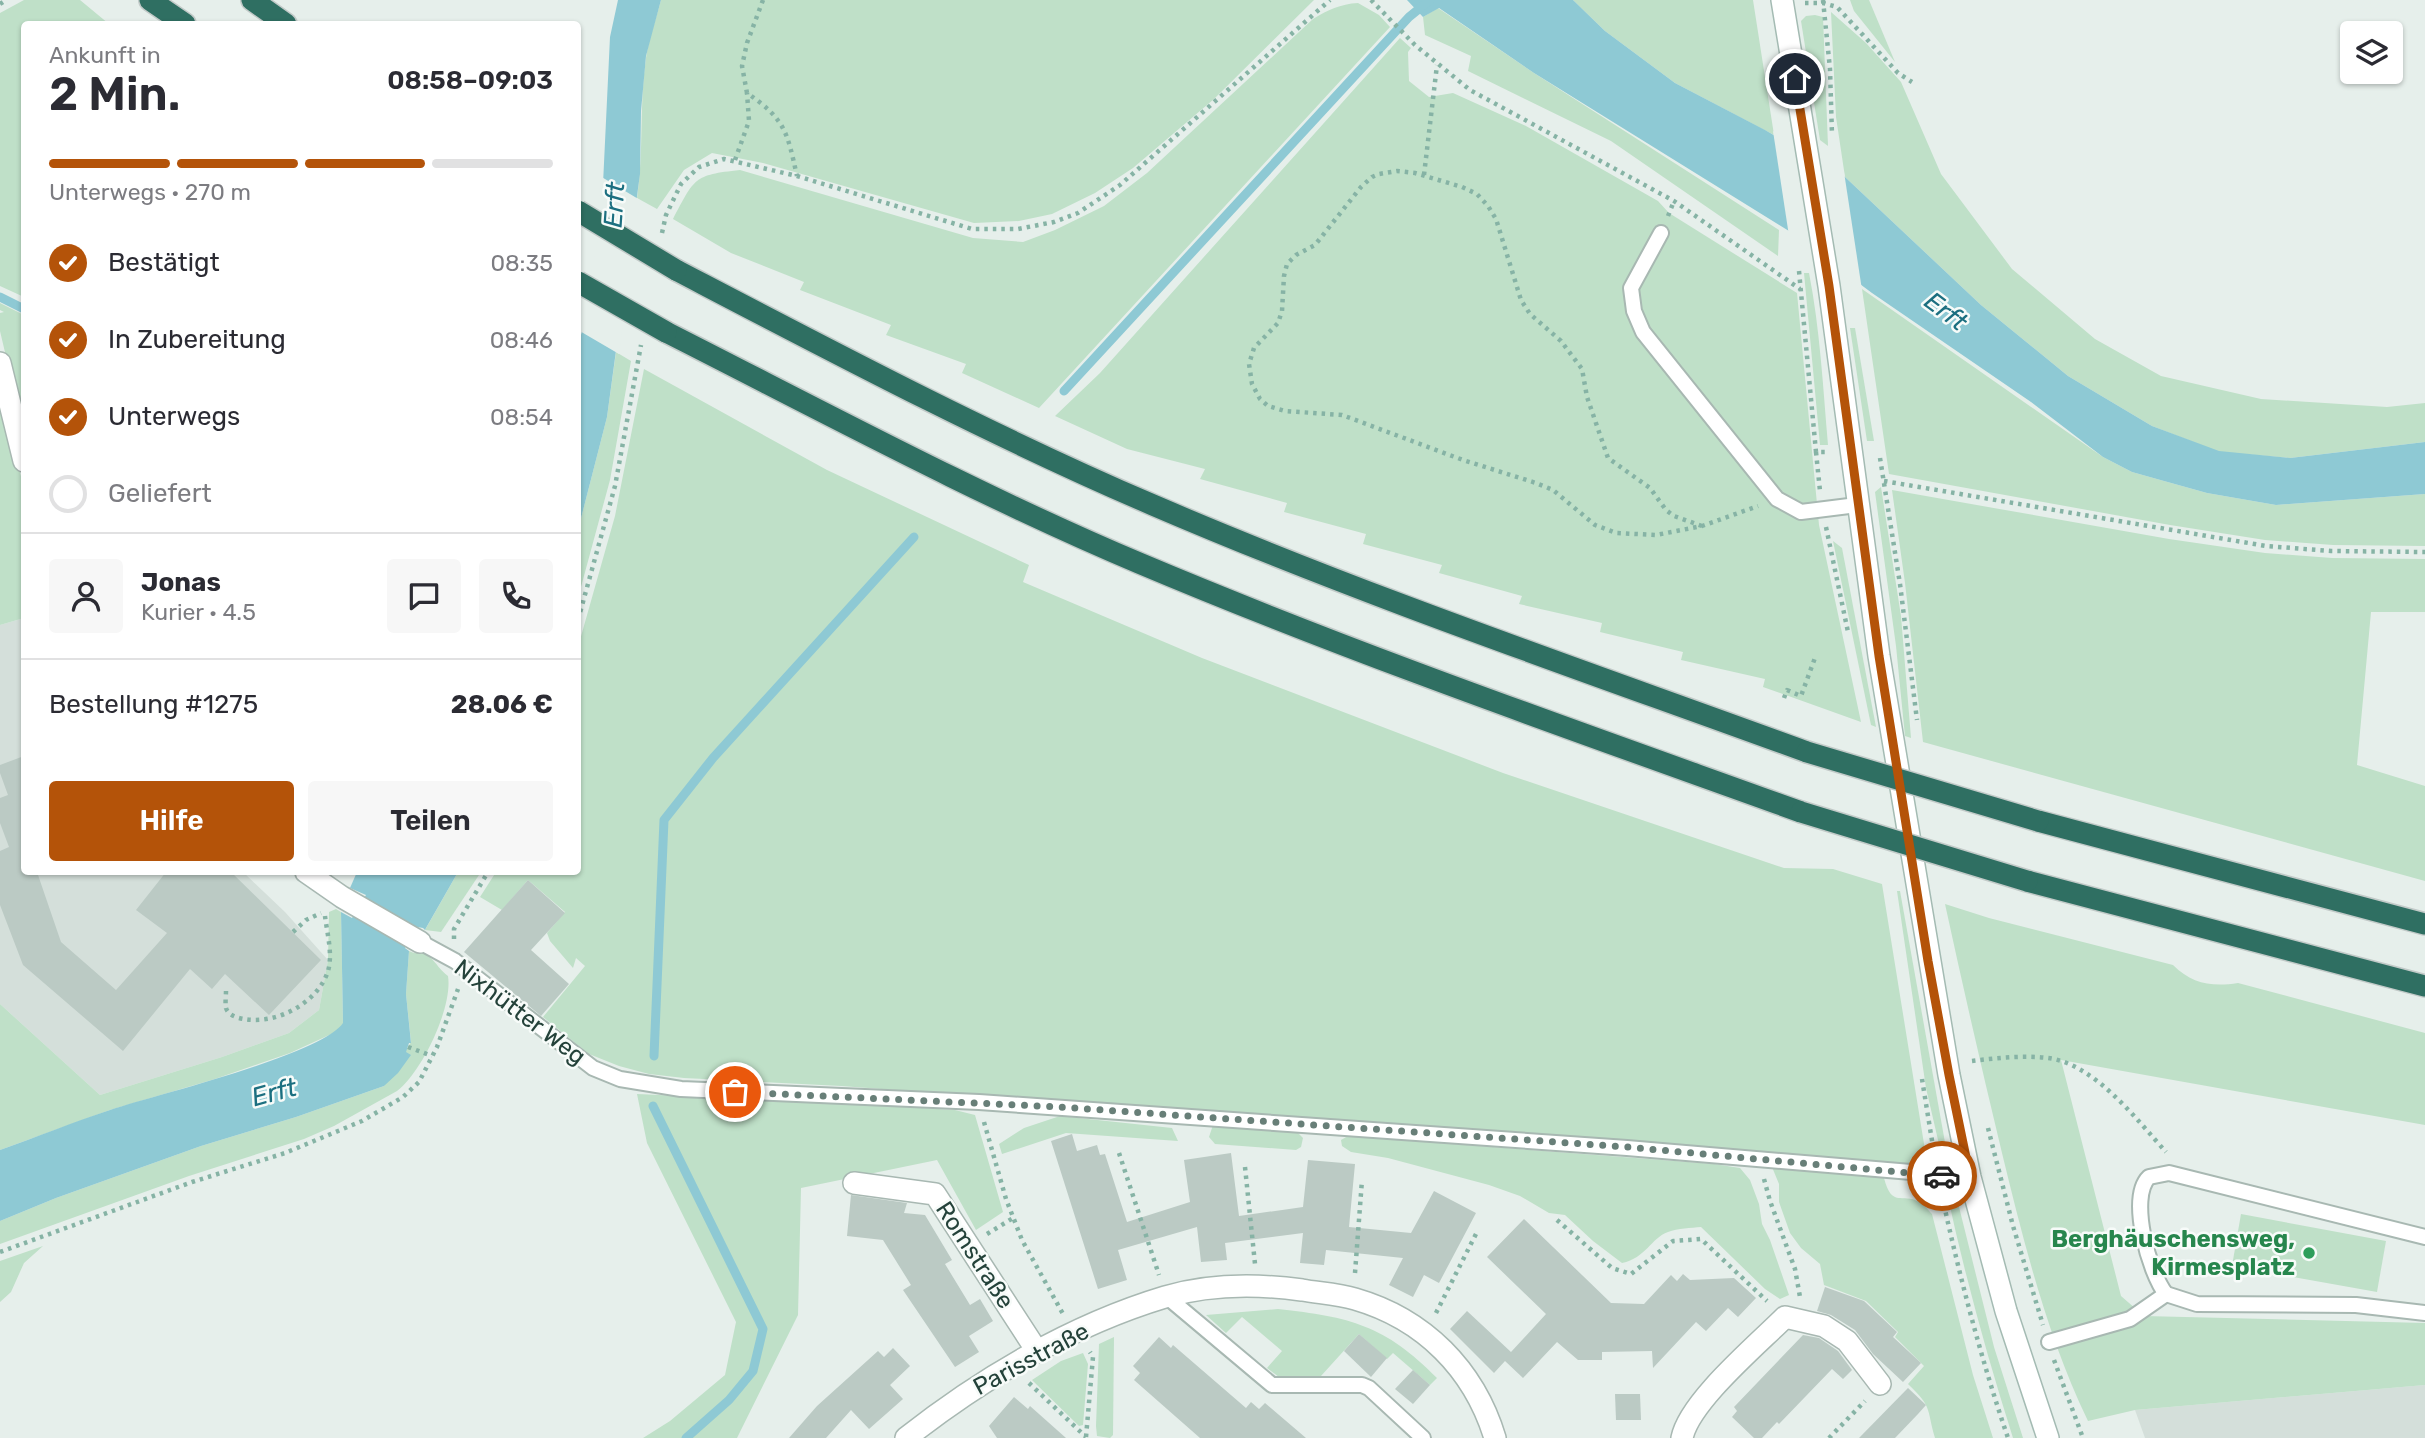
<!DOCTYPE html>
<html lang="de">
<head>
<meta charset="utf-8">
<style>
  body { margin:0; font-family:Rubik,sans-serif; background:#f7f7f7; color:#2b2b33; height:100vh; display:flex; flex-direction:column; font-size:26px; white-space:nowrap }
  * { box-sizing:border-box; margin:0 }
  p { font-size:23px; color:#7c7c81 }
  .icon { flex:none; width:38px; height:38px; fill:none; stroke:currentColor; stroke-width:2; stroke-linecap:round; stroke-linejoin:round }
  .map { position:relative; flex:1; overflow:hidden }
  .drawer { position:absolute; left:21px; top:21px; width:560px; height:854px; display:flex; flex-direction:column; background:#fff; border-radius:7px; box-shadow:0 2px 5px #0004 }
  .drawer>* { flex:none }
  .controls { position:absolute; left:2340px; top:21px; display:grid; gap:14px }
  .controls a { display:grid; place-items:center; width:63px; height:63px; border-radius:7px; background:#fff; box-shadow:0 2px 5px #0004; font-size:35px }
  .pin { position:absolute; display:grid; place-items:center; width:60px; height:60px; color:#fff; margin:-30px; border:4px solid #fff; border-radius:50%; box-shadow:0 2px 7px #0007 }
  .courier { position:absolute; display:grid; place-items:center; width:70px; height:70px; margin:-35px; border:5px solid #b45309; border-radius:50%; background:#fff; color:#222; box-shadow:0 2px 9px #0007 }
  .headline em { font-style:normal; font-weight:600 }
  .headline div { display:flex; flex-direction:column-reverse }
  .headline { display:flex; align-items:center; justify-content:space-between; height:119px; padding:0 28px }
  h1 { font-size:46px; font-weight:600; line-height:52px }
  .bar { display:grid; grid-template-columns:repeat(4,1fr); gap:10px 7px; align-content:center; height:84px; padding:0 28px }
  .bar i { height:9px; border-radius:5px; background:#e1e1e2 }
  .bar .on { background:#b45309 }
  .bar p { grid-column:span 4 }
  .line { display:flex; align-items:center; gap:18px; padding:0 28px; border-top:2px solid #e1e1e2 }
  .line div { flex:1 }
  .round { display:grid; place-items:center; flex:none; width:74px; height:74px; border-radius:7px; background:#f7f7f7 }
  ol { padding:0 28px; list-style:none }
  li { display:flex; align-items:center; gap:21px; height:77px }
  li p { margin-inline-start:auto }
  li .icon { padding:7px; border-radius:50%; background:#b45309; color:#fff; stroke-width:4 }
  li:last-child { color:#7c7c81 }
  li i { width:38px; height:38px; border:4px solid #e1e1e2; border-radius:50% }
  .action { display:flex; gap:14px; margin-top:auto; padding:14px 28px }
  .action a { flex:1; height:80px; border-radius:7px; background:#b45309; color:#fff; font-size:28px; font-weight:600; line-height:80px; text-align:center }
  .action a+a { background:#f7f7f7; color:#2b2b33 }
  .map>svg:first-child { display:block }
  .built { fill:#d4dfda }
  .green { fill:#bfe0c8 }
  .water { fill:#8ec9d4 }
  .pier { fill:#e6efeb }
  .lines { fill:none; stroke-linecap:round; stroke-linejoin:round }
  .stream { stroke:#8ec9d4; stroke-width:9 }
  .building { fill:#bbcac4 }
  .lane-casing { stroke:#a8b8b2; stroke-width:18 }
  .street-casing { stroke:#a8b8b2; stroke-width:24 }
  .secondary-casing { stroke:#a4bbb3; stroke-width:24 }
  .highway-casing { stroke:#c2cac8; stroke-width:24 }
  .path { stroke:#86b3a5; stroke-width:4.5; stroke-dasharray:3.5 5; stroke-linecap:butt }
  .lane { stroke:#fff; stroke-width:14 }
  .street { stroke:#fff; stroke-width:21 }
  .secondary { stroke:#fff; stroke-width:21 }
  .highway { stroke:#2f6f62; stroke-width:21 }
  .highway-bridge-casing { stroke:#c2cac8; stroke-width:24; stroke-linecap:butt }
  .highway-bridge { stroke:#2f6f62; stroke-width:21 }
  .done { stroke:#687f78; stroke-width:7; stroke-dasharray:0 12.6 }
  .route { stroke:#b45309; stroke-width:9 }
  .leisure-dot { fill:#2e9e5b; stroke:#f7fbf9; stroke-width:2.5 }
  .labels { text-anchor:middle; stroke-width:5; stroke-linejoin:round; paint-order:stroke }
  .street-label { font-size:24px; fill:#24423a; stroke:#f7fbf9 }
  .leisure-label { font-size:24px; font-weight:bold; fill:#27864d; stroke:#f7fbf9; text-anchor:end }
  .water-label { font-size:26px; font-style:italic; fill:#1c6f80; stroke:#f7fbf9 }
</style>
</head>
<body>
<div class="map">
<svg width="2425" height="1438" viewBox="0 0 2425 1438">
  <rect width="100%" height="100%" fill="#e6efeb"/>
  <g class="built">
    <path d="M24,618V872H243L285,912L328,960L319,1010L289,1033L222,1057L100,1095L0,1004V625Z"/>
    <path d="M2425,1385V1438H2145L2135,1410Z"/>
  </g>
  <g class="green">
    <path d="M24,0H80L109,24H24V297L0,286V13Z"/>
    <path d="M661,0H1314L1214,99L1133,168L1095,193L1052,214L1019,221L974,223L763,163L712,153L684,170L657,209L637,198C644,151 639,104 646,58C649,38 656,19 661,0Z"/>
    <path d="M1573,0H1753L1774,135L1675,83L1605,31Z"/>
    <path d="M1850,0H1869L1895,62L1854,11Z"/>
    <path d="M1358,3L1379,15L1390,27L1039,408L962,373L966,364L886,335L891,325L800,290L804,282L731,253L673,219C695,178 693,175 740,170L973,238L1023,242L1055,230L1104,206L1147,173L1313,19C1328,10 1340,4 1358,3Z"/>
    <path d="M1438,8L1534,73L1779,230L1778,256L1611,141L1468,71L1471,56L1425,35L1423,17Z"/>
    <path d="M1831,12L1866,43L1901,82L1941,174L2012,269L2095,339L2161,376L2261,399L2387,407L2425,403V442L2290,458L2219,452L2152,426L2068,376L1981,305L1845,177L1836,117Z"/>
    <path d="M1815,15L1823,17L1828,146L1820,140L1801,21L1806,16Z"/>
    <path d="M1400,38L1411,48L1408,52L1409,81L1429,97L1453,93L1526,126L1658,201L1669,213L1797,293L1819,525L1861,722L1763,687L1765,679L1681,660L1683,652L1600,632L1602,623L1519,604L1522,596L1439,573L1442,565L1363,544L1366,534L1284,512L1287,503L1200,479L1205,469L1127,449L1055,416L1100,373Z"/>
    <path d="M1804,273H1809C1820,329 1823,387 1828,445H1820Z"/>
    <path d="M1862,289L2103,457L2132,472L2164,481L2207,493L2276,505L2425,494V546L2333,545L2265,540L2170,525L1889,474Z"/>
    <path d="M0,303L24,315V433L0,331V313L4,312L0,310Z"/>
    <path d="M1850,328H1855L1874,441H1867Z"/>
    <path d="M616,352L631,361L610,480L578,598V530L607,417Z"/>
    <path d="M644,369L827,470L1029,565L1023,582L1202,658L1503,773L1784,868L1833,869L1882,884L1925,1150L1921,1159L1910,1164L841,1086L684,1078L649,1074L619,1066L589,1054L543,1017L585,966L576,958L573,968L550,941L547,933L565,912L528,880L502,910L480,897L496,872H578V647L615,516Z"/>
    <path d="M0,394L24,488V618L0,625Z"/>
    <path d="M1881,487L1901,616L1911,738L1905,736L1896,646L1875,492Z"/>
    <path d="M1892,490L2169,539L2265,553L2332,558L2425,559V612H2371L2357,765L2425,786V881L1923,742L1905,583Z"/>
    <path d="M1833,541L1842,548L1876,727L1871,725Z"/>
    <path d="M458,872H481L441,932L425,930Z"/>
    <path d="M1897,891H1900L1946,1148L1941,1153L1926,1088Z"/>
    <path d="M1945,904L1989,918L2173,965C2192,984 2212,987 2238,983L2425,1033V1125L2061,1060L2121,1296L2144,1316L2425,1323V1385L2135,1410L2088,1421C2047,1336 2024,1243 2002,1153C1982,1070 1963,987 1945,904Z"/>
    <path d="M336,909L341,912L343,1024L338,1031L290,1053L215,1079L110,1110L0,1150V1004L100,1095L222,1057L289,1033L319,1010L328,960L329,912Z"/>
    <path d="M409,951L414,953L419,951C437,959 434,965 448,976C453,1007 422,1072 397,1091L334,1126L304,1139L189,1176L0,1244V1221L56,1198L201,1146L296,1117L384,1086L411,1042L406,994Z"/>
    <path d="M637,1094L838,1103L955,1110L975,1115L1003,1212L976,1230L937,1160L801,1188L798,1315L737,1438H643L670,1421L725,1375L736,1322L647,1143Z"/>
    <path d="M1060,1116L1172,1128L1178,1141L1066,1133L1002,1154L999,1144L1024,1128Z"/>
    <path d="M1213,1125L1298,1133L1303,1138L1301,1147L1296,1150L1215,1144L1209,1137Z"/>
    <path d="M1348,1136L1714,1164L1740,1168L1750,1180L1759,1204L1762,1224L1770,1240L1789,1295L1780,1299L1765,1289L1701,1227C1691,1228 1678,1228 1668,1232C1651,1238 1646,1258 1622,1263L1593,1241L1565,1215L1549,1213L1520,1196L1489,1185L1388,1158L1351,1152L1342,1146L1341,1140Z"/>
    <path d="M1772,1167L1884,1178C1892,1209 1902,1192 1919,1202C1924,1204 1928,1210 1932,1214L1973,1375L1993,1438H1935C1926,1407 1933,1408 1908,1384L1924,1366L1895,1337L1898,1332L1866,1301L1824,1285L1820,1264L1801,1248L1790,1233L1779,1202V1184Z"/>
    <path d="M1948,1185L1954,1187L1994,1347L2023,1438H2013C1987,1356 1964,1273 1946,1188Z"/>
    <path d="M2241,1214L2386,1241L2377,1292L2232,1266Z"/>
    <path d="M43,1246L24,1263L11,1292L0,1302V1261Z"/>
    <path d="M1278,1309C1350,1317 1385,1325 1437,1378L1430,1385L1393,1353L1387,1359L1359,1334L1321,1376L1279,1377L1267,1368L1282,1351L1242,1317L1226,1333L1206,1315Z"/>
    <path d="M1114,1337L1113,1435L1110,1438L1097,1436L1096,1426L1099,1344Z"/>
    <path d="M1083,1353L1088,1364L1083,1425L1079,1426L1032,1380L1061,1361Z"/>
  </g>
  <g class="water">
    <path d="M618,0H661L646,56L641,111L640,174L607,417L578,530V346L588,309L600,247L610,37Z"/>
    <path d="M1407,0H1573L1605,31L1675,83L1765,130L1845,177L1981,305L2068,376L2152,426L2219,451L2290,458L2425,442V494L2276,505L2207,493L2164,481L2132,472L2103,457L2031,402L1872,293L1789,231L1534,73L1439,8L1423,17Z"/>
    <path d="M357,872H458L426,928L425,930L423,928L412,926L405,948L409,951L406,994L411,1043H409L406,1052L411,1055L398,1073L384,1086L296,1117L201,1146L56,1198L0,1221V1150C37,1137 73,1122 110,1110C155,1095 321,1055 343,1023L341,912L352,918L366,895L350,888Z"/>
  </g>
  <g class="pier">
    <path d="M1773,131L1844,172L1862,290L1789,236Z"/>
    <path d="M600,176L640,200L619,354L578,330L597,247Z"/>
  </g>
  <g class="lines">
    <g class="stream">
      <path d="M0,297L24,309"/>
      <path d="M1064,391L1409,17L1430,0"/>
      <path d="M654,1056L664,820L713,758L914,537"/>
      <path d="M653,1106L763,1329L753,1371L729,1400L686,1438"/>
    </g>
  </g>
  <g class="building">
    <path d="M24,756V872H37L61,942L116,990L167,933L136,910L166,872H231L321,960L269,1015L225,974L212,989L190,969L123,1051L23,965L0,905V851L9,847L0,823V798L8,795L0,773V765Z"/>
    <path d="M528,880L565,913L531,950L569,984L541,1016L464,952Z"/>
    <path d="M1072,1134L1077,1151L1097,1145L1100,1155L1105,1154L1127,1222L1190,1202L1184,1160L1231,1153L1239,1216L1303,1207L1308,1160L1355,1164L1349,1227L1411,1233L1434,1191L1476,1213L1439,1283L1424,1275L1413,1297L1389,1285L1403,1258L1326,1250L1324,1265L1300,1263L1303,1233L1225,1243L1227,1260L1201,1262L1197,1227L1118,1250L1127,1280L1098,1289L1051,1141Z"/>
    <path d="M851,1195L907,1203L904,1213L925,1215L952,1260L945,1264L970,1305L980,1299L993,1321L969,1336L979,1352L955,1367L903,1290L911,1285L883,1240L847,1236Z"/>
    <path d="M1524,1219L1611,1303L1644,1304L1671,1275L1677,1281L1683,1274L1690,1280L1734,1278L1756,1298L1738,1317L1728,1308L1706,1331L1696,1322L1653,1368L1652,1351L1602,1352V1360H1578L1557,1342L1523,1378L1505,1361L1494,1373L1450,1329L1467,1311L1511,1352L1546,1314L1487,1257Z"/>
    <path d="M1825,1287L1864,1301L1897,1332L1893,1337L1921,1363L1903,1382L1873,1354L1855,1330L1831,1315L1817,1311Z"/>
    <path d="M1359,1334L1387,1358L1371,1377L1344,1351Z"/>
    <path d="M1803,1335L1819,1338L1838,1351L1852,1370L1843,1379L1832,1369L1779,1424L1777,1422L1762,1438H1754L1732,1417L1737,1411L1734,1407Z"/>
    <path d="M1159,1337L1171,1348L1173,1345L1246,1408L1251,1402L1259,1409L1265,1403L1306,1438H1200L1134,1380L1140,1373L1133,1366Z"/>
    <path d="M893,1348L910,1366L890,1385L903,1399L869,1429L851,1410L826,1438H789L817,1406L878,1351L884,1357Z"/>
    <path d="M1413,1370L1430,1385L1413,1404L1395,1389Z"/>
    <path d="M1908,1388L1926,1405L1918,1414L1895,1438H1859Z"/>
    <path d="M1615,1394H1640L1641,1420H1616Z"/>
    <path d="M1014,1397L1028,1409L1030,1406L1066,1438H997L989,1426Z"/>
  </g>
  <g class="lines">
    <g class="lane-casing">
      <g id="lane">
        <path d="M1661,233L1631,288L1634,311L1643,332L1777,499L1801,512L1857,505"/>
        <path d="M420,942L455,961L593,1068L620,1079L681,1089L979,1102L1627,1148L1970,1177"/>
        <path d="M2425,1237L2169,1173L2149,1177C2128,1197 2149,1273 2166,1294L2197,1304L2356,1305L2425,1313"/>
        <path d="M1166,1296L1272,1385H1362L1369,1388L1423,1438"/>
        <path d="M2049,1342L2130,1319L2166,1294"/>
      </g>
    </g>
    <g class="street-casing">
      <g id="street">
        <path d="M0,363L24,461"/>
        <path d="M306,872L342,897L420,942"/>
        <path d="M854,1183L935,1194L1037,1351"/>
        <path d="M906,1438C982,1378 1072,1325 1165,1297C1209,1284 1258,1284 1302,1290C1319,1293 1338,1294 1355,1299C1424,1319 1474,1369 1495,1438"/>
        <path d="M1682,1438C1689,1402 1757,1345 1785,1317L1824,1326L1847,1341L1880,1384"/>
      </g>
    </g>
    <g class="secondary-casing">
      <path id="secondary" d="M1782,0L1829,286L1879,656L1949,1075L1970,1177L2006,1311L2048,1438"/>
    </g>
    <g class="highway-casing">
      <g id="highway">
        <path d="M150,0L185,24"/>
        <path d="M252,0L286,24"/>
        <path d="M676,270C833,352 990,435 1153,505C1367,597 1588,672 1807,752"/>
        <path d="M666,332C822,411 978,495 1139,563C1357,655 1579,732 1801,812"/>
        <path d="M2038,821L2425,924"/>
        <path d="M2027,881L2425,986"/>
      </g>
    </g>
    <g class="path">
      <path d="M763,0L747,43L742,66L747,93C786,120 787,132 797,176"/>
      <path d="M1371,0L1415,45L1470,90L1674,201L1800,289"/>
      <path d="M1823,0L1830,69L1832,135"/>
      <path d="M1805,3H1823L1837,7L1898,73L1912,82"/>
      <path d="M0,4L6,0"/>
      <path d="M735,160L749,121L747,93"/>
      <path d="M1424,175L1437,65"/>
      <path d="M1668,216L1674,201"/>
      <path d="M662,233L666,215L681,184L699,167L724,159L797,176L972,229H1018L1054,222L1078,213L1120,185L1330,0"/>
      <path d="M1799,271L1816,452H1828"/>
      <path d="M1816,452L1820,491"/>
      <path d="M1880,458L1900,584L1917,720"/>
      <path d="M1884,481L2266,546L2331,551L2425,552"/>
      <path d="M1702,526L1674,516L1666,510L1650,488L1608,458L1587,397L1582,369L1561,341L1530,314L1521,300L1496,219L1488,206L1477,194L1462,187L1415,173L1397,171L1379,174L1372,177L1361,187L1315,245L1296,255L1287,264L1284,276L1282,311L1278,323L1254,348L1249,364L1252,384L1260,399L1268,406L1285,411L1342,415L1463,460L1536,483L1553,490L1595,525L1616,533L1656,535L1702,526L1758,506"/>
      <path d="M1826,527L1848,632"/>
      <path d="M578,620L615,486L641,345"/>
      <path d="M1784,698L1787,690L1801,696L1816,655"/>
      <path d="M293,932L306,920L321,913"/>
      <path d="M454,939V929L488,872"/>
      <path d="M226,991C226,996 225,1003 226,1008C228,1015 237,1018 244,1019C276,1025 318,1003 328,971C333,954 327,933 325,916"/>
      <path d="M408,1047L432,1056"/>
      <path d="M1972,1061C1997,1058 2023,1055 2048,1058C2095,1064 2137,1120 2166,1152"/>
      <path d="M1922,1079L1934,1153"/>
      <path d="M984,1122L1006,1199L1022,1240L1063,1314"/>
      <path d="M1988,1128L2013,1226L2043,1325"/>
      <path d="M1119,1153L1159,1275"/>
      <path d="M1245,1167L1255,1264"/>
      <path d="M1764,1179L1770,1201L1795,1269L1800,1297"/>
      <path d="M1942,1196C1960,1278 1981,1359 2008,1438"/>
      <path d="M1557,1220L1612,1268L1631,1274L1673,1241L1701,1239L1767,1301"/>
      <path d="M987,1234L1013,1218"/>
      <path d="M0,1252L192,1182L285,1153L362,1121L403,1097L419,1082L437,1047L458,989"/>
      <path d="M1355,1273L1362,1180"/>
      <path d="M1436,1313L1478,1230"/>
      <path d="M2054,1360L2083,1438"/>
      <path d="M1029,1383L1086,1437"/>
      <path d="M1086,1437L1093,1357L1090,1352"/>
      <path d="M1829,1438L1865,1401"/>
    </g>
    <use href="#lane" class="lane"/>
    <use href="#street" class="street"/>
    <use href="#secondary" class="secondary"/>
    <use href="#highway" class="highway"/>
    <g class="highway-bridge-casing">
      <g id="highway-bridge">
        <path d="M578,211L676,270"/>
        <path d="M578,282L666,332"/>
        <path d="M1807,752L2038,821"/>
        <path d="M1801,812L2027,881"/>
      </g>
    </g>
    <use href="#highway-bridge" class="highway-bridge"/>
  </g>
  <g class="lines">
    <path class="done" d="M735,1092L1060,1107L1627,1147L1942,1176"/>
    <path class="route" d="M1795,79L1829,286L1879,656L1928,961L1949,1075L1970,1177L1942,1176"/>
  </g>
  <circle class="leisure-dot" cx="2309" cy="1253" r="7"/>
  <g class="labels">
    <g class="street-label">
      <text transform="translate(520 1012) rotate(37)" y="8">Nixhütter Weg</text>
      <text transform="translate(975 1255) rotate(57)" y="8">Romstraße</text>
      <text transform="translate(1031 1359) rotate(-28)" y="8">Parisstraße</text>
    </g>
    <g class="leisure-label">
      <text x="2295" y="1247">Berghäuschensweg,<tspan x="2295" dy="28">Kirmesplatz</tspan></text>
    </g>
    <g class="water-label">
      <text transform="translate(614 205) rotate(-86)" y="9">Erft</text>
      <text transform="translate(1946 311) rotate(37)" y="9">Erft</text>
      <text transform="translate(274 1092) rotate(-15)" y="9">Erft</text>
    </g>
  </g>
</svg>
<div class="controls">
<a><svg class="icon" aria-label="layers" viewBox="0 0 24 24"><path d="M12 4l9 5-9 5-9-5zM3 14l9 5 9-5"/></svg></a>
</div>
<div class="pin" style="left:735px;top:1092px;background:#ea580c"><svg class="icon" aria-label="bag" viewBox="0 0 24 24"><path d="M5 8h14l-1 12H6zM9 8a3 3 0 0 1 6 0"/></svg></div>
<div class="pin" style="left:1795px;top:79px;background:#1f2937"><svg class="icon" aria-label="home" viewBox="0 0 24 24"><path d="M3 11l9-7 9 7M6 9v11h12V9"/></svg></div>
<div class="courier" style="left:1942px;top:1176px"><svg class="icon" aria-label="car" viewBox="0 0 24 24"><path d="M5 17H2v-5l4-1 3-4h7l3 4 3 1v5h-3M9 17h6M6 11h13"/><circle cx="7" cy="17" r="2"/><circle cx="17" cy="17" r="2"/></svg></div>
<section class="drawer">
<div class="headline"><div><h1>2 Min.</h1><p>Ankunft in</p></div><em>08:58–09:03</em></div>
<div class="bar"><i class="on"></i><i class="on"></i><i class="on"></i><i></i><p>Unterwegs · 270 m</p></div>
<ol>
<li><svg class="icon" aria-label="check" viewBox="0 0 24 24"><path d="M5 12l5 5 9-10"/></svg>Bestätigt<p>08:35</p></li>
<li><svg class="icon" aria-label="check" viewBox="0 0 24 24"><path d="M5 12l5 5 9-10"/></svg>In Zubereitung<p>08:46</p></li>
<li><svg class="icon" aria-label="check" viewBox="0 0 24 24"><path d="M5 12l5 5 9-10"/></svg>Unterwegs<p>08:54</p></li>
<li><i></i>Geliefert</li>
</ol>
<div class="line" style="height:126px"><a class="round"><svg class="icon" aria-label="person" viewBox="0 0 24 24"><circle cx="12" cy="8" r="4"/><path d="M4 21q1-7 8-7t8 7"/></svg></a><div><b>Jonas</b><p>Kurier · 4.5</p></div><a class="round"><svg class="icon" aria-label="chat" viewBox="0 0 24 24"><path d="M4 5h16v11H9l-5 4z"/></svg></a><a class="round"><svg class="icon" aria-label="phone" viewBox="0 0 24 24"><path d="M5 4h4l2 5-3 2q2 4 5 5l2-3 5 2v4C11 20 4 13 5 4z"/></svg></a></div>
<div class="line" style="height:91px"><div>Bestellung #1275</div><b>28.06 €</b></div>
<div class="action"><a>Hilfe</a><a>Teilen</a></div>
</section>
</div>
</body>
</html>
